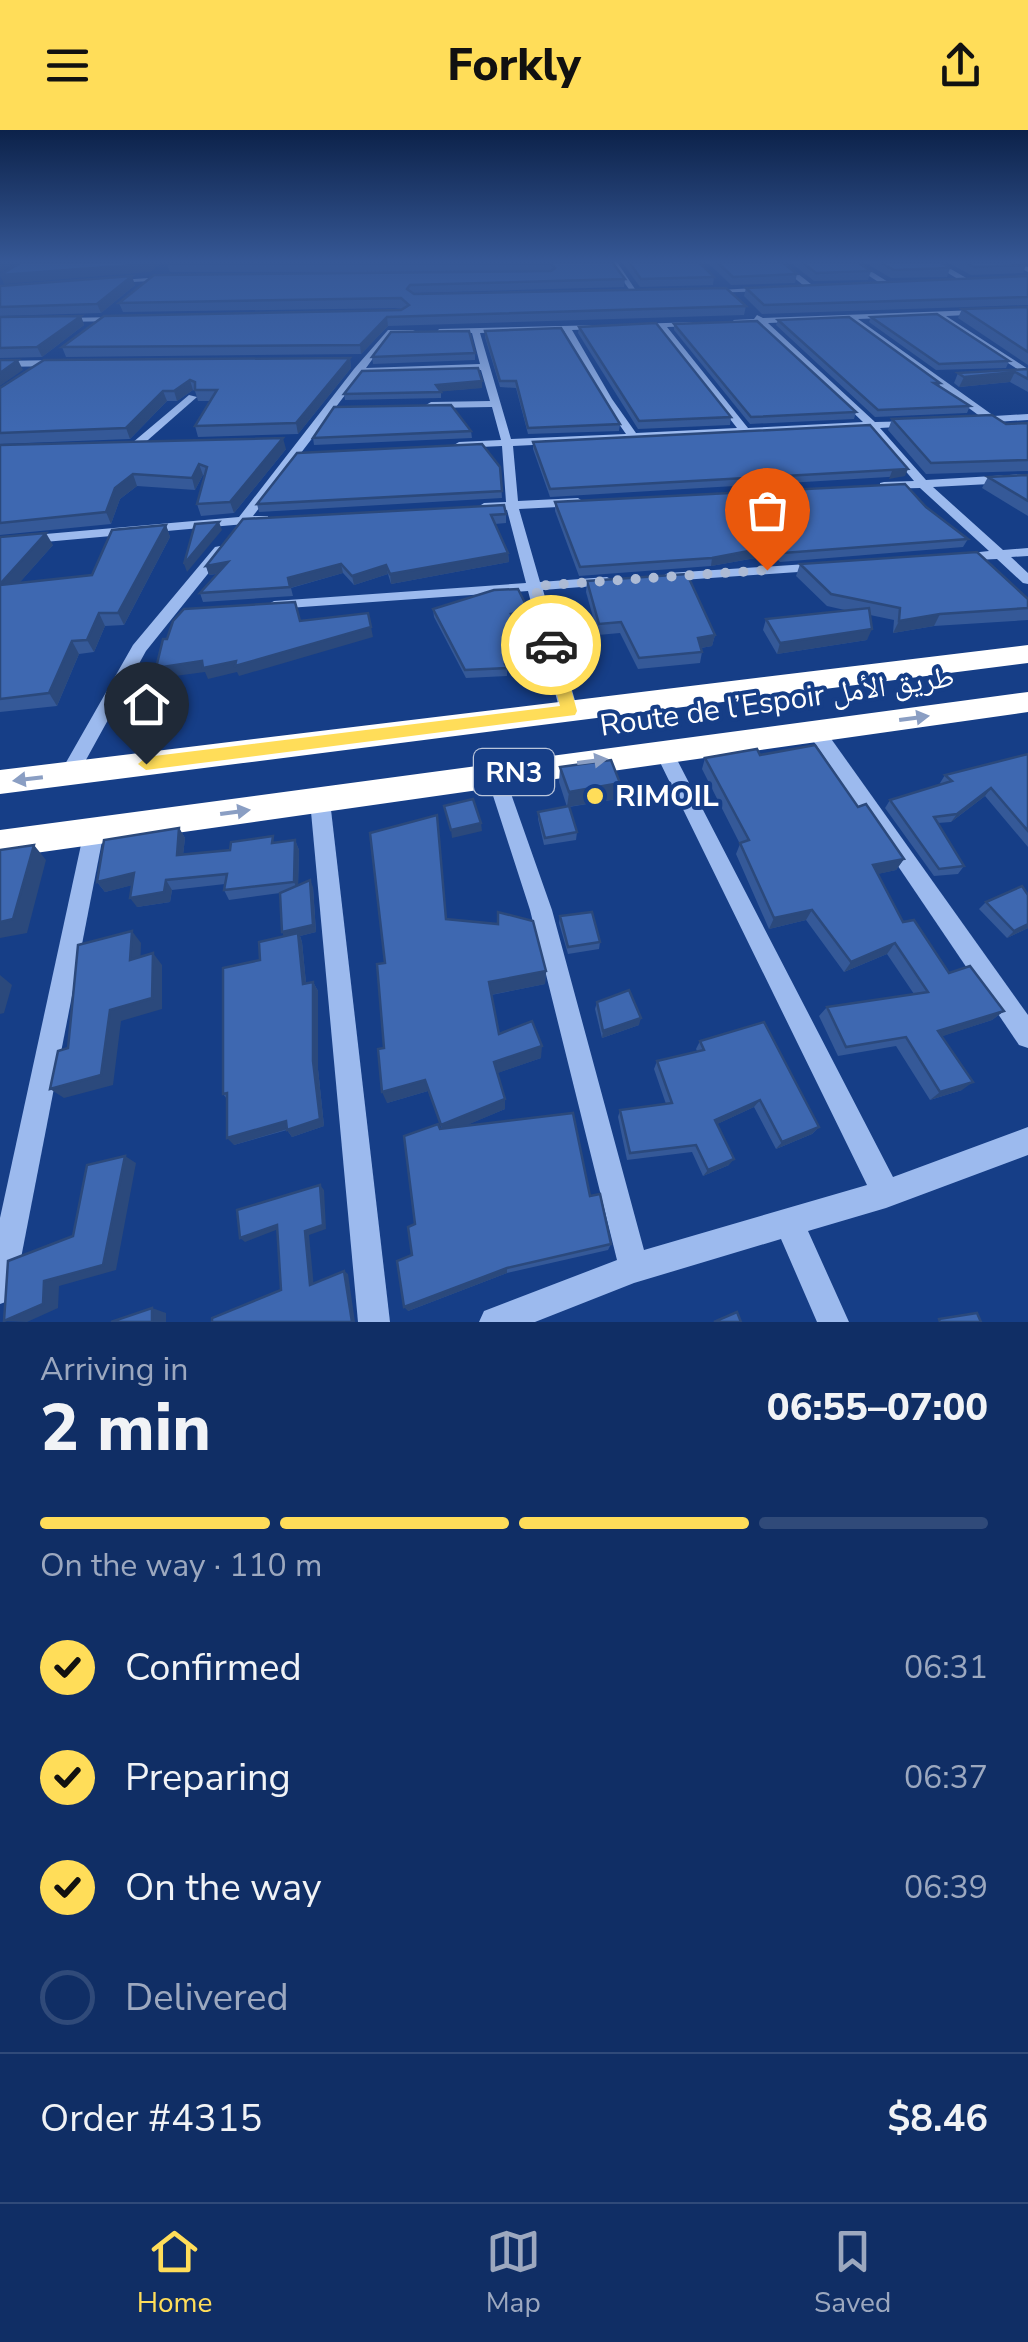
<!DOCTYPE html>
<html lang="en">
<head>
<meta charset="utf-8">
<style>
  body { margin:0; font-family:"Nunito Sans","Noto Naskh Arabic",sans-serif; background:#19366b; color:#f1f3f6; height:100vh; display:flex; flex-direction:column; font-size:38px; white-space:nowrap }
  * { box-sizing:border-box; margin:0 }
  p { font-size:32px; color:#9ca8bf }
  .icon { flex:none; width:55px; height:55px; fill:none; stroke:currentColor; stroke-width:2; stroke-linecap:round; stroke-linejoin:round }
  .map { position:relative; height:1192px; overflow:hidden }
  .side { display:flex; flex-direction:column; background:#102e65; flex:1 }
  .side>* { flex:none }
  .pin { position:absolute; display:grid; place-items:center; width:85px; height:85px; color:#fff; margin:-102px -42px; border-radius:50% 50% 50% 0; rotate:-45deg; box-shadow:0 0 10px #0007 }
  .pin .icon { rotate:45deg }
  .courier { position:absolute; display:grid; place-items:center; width:100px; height:100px; margin:-50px; border:8px solid #ffdd59; border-radius:50%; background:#fff; color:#222; box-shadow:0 2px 12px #0007 }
  .overview em { font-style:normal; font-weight:800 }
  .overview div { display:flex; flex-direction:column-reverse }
  .overview { display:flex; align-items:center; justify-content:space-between; height:170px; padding:0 40px }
  h1 { font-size:65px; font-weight:800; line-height:75px }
  .bar { display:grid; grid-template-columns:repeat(4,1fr); gap:15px 10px; align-content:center; height:120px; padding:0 40px }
  .bar i { height:12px; border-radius:8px; background:#304a79 }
  .bar .current { background:#ffdd59 }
  .bar p { grid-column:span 4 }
  .line { display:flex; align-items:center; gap:25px; padding:0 40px; border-top:2px solid #304a79 }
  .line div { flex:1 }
  ol { padding:0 40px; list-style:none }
  li { display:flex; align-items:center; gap:30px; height:110px }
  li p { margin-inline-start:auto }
  li .icon { padding:10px; border-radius:50%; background:#ffdd59; color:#111; stroke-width:4 }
  li:last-child { color:#9ca8bf }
  li i { width:55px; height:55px; border:5px solid #304a79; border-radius:50% }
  header { display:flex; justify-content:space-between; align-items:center; height:130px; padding:0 40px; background:#ffdd59; color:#111; font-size:45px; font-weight:800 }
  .tabs { display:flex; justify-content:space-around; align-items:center; height:140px; border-top:2px solid #304a79; background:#102e65; font-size:28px; color:#9ca8bf }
  .tabs a { display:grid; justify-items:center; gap:5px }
  .tabs .current { color:#ffdd59 }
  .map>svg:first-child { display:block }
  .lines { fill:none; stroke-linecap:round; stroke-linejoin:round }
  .minor { fill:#9cbaee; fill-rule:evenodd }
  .highway { fill:#fff; fill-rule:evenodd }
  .wall { fill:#355998 }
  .shaded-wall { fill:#2b497c }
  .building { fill:#3e68b1; stroke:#2b497c; stroke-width:2.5 }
  .oneway { fill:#8a9ec3 }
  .route { fill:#ffdd59 }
  .done { stroke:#adbbd5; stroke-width:10; stroke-dasharray:0 18 }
  .poi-dot { fill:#ffdd59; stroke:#163e87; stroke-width:4 }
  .labels { text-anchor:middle; stroke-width:8; stroke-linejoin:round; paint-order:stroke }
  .shield { fill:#163e87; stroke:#b9c5db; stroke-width:2.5 }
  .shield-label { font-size:28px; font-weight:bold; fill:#fff }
  .street-label { font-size:30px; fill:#fff; stroke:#163e87 }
  .poi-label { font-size:30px; font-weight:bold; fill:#fff; stroke:#163e87; text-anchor:start }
</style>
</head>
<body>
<header><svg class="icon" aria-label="menu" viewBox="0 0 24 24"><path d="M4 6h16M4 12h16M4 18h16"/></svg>Forkly<svg class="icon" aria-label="share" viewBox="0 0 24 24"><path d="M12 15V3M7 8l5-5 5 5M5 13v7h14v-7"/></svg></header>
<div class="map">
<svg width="1028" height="1192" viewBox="0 0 1028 1192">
  <rect width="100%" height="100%" fill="#163e87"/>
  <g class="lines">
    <g class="minor">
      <path d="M610,132H617L639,165H633Z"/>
      <path d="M775,132H783L816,158L809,160Z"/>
      <path d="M848,132H856L893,155L886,157Z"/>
      <path d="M930,132H939L973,152L966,154Z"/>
      <path d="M1009,132H1018L1028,137V142Z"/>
      <path d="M177,146L174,150L110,153L106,151Z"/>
      <path d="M773,157L770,161L706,163L702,161Z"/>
      <path d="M1028,178V182L946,186L1028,239V246L936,186L858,189L994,286L1028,284V290L979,293L974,290L981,287L849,190L768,193L875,292L917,291V295L913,296L880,298L926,350L1028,344V352L933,357L1003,420L1028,418V426L1011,427L1028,443V454L1023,453L997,429L952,431V425L989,421L920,358L880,359V353L884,352L914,351L869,298L513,316L518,371L578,368L584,372L578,376L519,379L540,452L607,447L614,451L607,455L543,460L578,581L569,587L560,581L528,461L274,479L267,475L274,471L526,453L507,380L484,381L478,377L484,373L506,372L502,316L459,318L454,315L459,312L501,310L492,277L431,278L426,275L431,272L490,271L481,240L361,244L253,386H268V392L0,416V408L239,387L354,239L388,200H413L417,202L390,205L366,238L480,234L472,203H436L439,199L603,195L600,199L572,200L612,269L636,303L737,298L659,198H636L633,194L698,192L695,196L667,197L748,298L863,292L759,193L736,194L733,190L754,189L757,185L763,188ZM564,201L602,270L626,304L511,309L480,203Z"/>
      <path d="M122,187L119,191L60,192L56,190L60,188Z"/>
      <path d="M0,231L59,230L64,233L59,236L0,237Z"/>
      <path d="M189,265L197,267L140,317H132V313Z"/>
      <path d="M220,416L227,420L146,521L76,648H62L60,643L133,515L215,417Z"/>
      <path d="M822,433L829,437L827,440L668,451L661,447L668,443Z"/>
      <path d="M816,595L822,596L1028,885V918L1019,915L810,606L807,601L810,596Z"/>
      <path d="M663,613L669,615L672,620L893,1047L1028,997V1025L886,1078L808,1101L849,1192H817L781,1109L634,1153L535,1192H479L484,1181L617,1130L530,780L486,644L488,639H502L504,644L552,780L644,1120L867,1055L654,620L657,615Z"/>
      <path d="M320,663L327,666L330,671L390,1192H358L310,671L313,666Z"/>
      <path d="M94,693L101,695L104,701L15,1159L11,1170L0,1174V1088L84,701L87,695Z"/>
    </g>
    <g class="highway">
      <path d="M1028,515V533L0,664V640Z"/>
      <path d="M1028,562V582L0,728V700Z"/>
    </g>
  </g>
  <g class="wall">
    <path d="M612,132L625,149L624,157L413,163L746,176L744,185L388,196L361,224L66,227L62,217L403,178L123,182L119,173L462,142H170L167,134Z"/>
    <path d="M622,132H699L714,147L713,155L640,157Z"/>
    <path d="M707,132H782L797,144L795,153L731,155Z"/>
    <path d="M790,132H857L871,141L868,150L814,151Z"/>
    <path d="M864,132H940L950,138L947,147L891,148Z"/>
    <path d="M947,132H1021L1026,135L1023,143L971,145Z"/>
    <path d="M1028,146V175L762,184L744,166L746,158Z"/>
    <path d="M135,155L101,183L0,186V156Z"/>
    <path d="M1028,177V235L958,188L962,179Z"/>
    <path d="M81,186L84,195L42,227L0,228V187Z"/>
    <path d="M871,187L1009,231L1006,238L936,240L869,192Z"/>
    <path d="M778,190L940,253L939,257L970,276L967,283L875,287L776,195Z"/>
    <path d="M674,194L856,282L854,289L750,294L674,200Z"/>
    <path d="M579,197L731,287L730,295L638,299L578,203Z"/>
    <path d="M485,201L620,294L619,301L528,304L516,258L500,257L485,207Z"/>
    <path d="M475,223V230L373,234L372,227Z"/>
    <path d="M350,228L351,238L298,304L198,307L195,296L210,271H198L195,261L193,260L177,271H167L130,309L0,314V258Z"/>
    <path d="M1028,239V262L1010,252L959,257L954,253L958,243Z"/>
    <path d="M482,258L441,261V268L345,270L344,264Z"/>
    <path d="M892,289L1006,294L1028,293V341L926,344L888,300Z"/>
    <path d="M870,295L905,346L550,367L533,319V312Z"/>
    <path d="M471,301L472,308L314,315L313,308Z"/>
    <path d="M0,315L286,319L234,383L201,386L197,374L205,346L203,345L195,360L137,356L120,369L111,394L0,405Z"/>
    <path d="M500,337L502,368L259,382L257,374Z"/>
    <path d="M1028,345V386L982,358L988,347Z"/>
    <path d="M555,372L926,377L968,409L963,417L780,432L769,421L767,426L711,436L579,446L555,381Z"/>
    <path d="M506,384V393L495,394L508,423L509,432L391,454L388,444L354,455L343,443L291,458L293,466L203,472L200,463L217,444L209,445L206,436L243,389Z"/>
    <path d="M166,395L170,407L124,495L105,496L94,522L79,524L57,576L0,582V407L53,415L19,453L92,445Z"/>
    <path d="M800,434L1028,469V490L934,496L893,503L894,490L870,485L867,510L777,524L763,500L766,489L849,481L827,476L796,446Z"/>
    <path d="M587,451L715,505L712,516L701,518L702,522L700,533L638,539L620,503L598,505L586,462Z"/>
    <path d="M433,479L529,481V489L514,492L532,528V536L507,541V546L466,548L434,487Z"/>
    <path d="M1028,624V717L985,666L951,692L938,693L964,736L958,744L934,746L885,678L890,670L942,655L940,653L945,645Z"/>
    <path d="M760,625L858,677L904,729L896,740L877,744L903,792L949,843L1004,881L992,890L942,906L962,960L930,970L896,916L838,926L819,886L827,877L914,864L887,824L844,842L806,790L769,799L736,724L740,714L702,639L705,628Z"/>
    <path d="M560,637L620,653L617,669L569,677L577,702L576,710L544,715L538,689V682L567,677L559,652Z"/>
    <path d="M179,698L185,708L183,725L230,720L295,710L299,720L298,755L313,757L316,802L300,806L302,812L306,853L313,852L318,861V939L324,996L292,1007L287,1000L234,1015L227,969L223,964L260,830L284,806L280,763L229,770L224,760L225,754L172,760L170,772L137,777L132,755L105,762L97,752Z"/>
    <path d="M1028,765V798L1007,808L979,779L986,772Z"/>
    <path d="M560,786L600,812L599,819L568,824L559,793Z"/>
    <path d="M447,789L546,841L545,854L491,865L499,904L541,928L497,943L505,969V979L464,996L590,1066L611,1114L608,1120L507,1143L408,1181L415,1094L440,999H442L428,961L387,973L384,918L385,833Z"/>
    <path d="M597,872L639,895L602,908L595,879Z"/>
    <path d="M700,911L819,997L812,1004L776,1019L754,977L717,994L729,1035L703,1046L692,1022L627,1030L618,987L620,980L666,974L654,939L657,931L697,921L696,919Z"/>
  </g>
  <g class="shaded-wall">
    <path d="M0,132H18L0,143Z"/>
    <path d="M149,132H163L150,142L4,154L0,145Z"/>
    <path d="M132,146L135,155L101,183L97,174Z"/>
    <path d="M81,186L84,195L42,227L37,217Z"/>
    <path d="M387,187L388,196L361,224L360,215Z"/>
    <path d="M350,228L351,238L298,304L296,293Z"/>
    <path d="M18,230L23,240L0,256V243Z"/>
    <path d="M1015,242L1010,252L959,257L964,247Z"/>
    <path d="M190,250L193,260L177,271L174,261Z"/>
    <path d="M482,251V258L436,262V255Z"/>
    <path d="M163,261L167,271L130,309L126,298Z"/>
    <path d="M283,308L286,319L234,383L230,372Z"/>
    <path d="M199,334L203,345L195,360L192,348Z"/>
    <path d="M908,339L905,346L889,349L892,341Z"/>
    <path d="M133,344L137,356L120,369L111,394L106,382L115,358Z"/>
    <path d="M219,392L222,400L187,442L184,434Z"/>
    <path d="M166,395L170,407L124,495L118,483Z"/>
    <path d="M46,403L53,415L6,468L0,454Z"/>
    <path d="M770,417L767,426L711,436L712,428Z"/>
    <path d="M508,423L509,432L391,454L390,444Z"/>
    <path d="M228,432L231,441L209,445L206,436Z"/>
    <path d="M341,434L343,443L290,458L288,448Z"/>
    <path d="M386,435L388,444L354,455L352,446Z"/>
    <path d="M529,481V489L511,492V484Z"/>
    <path d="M99,483L105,496L94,522L87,510Z"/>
    <path d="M940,484L934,496L893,503L899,491Z"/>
    <path d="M371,497L373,507L239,546L237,542L208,549L205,542L160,548L156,538L202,531Z"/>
    <path d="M872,499L867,510L777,524L780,513Z"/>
    <path d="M715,505L712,516L695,519L698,508Z"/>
    <path d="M72,511L79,524L57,576L49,563Z"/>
    <path d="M532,528V536L507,541L505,534Z"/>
    <path d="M620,653L617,669L567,677L569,662Z"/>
    <path d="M991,658L985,666L951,692L957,684Z"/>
    <path d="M481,693L482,701L452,708L451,700Z"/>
    <path d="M179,698L185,708L182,735L177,725Z"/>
    <path d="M295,710L299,720L298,761L294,752Z"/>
    <path d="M34,715L46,730L27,803L0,808V792Z"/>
    <path d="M904,729L896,740L865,747L873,735Z"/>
    <path d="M134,743L141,753L105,762L97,752Z"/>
    <path d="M166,750L172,760L170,772L137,777L130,768Z"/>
    <path d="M310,750L313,757L316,802L300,806L302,812L307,863L282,802Z"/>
    <path d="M812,780L806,790L769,799L774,788Z"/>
    <path d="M1028,794V798L1007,808L1014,801Z"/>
    <path d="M132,801L141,813L140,842L130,830Z"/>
    <path d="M895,813L887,824L844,842L851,832Z"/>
    <path d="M153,823L162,835V879L121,891L113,955L64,968L50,959Z"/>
    <path d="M546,841L545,854L490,865L489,852Z"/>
    <path d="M0,845L12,855L4,883L0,884Z"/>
    <path d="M313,852L318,861V939L324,996L292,1007L287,1000L313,931Z"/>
    <path d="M1004,881L992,890L928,911L938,901Z"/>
    <path d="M641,888L639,895L602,908L603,901Z"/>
    <path d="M542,916L541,928L495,944L494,932Z"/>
    <path d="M425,950L428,961L387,973L382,962Z"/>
    <path d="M973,952L962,960L930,970L940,962Z"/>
    <path d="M505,969V979L444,1005L441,995Z"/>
    <path d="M760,970L754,977L711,997L715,990Z"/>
    <path d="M286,991L291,998L234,1015L227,1008Z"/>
    <path d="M819,997L812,1004L776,1019L782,1012Z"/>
    <path d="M125,1026L136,1033L116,1140L59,1156L58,1178L27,1192L4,1191L44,1151Z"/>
    <path d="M734,1029L729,1035L703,1046L708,1040Z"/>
    <path d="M320,1055L324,1060L326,1099L309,1105L314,1158L310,1155L305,1101Z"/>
    <path d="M277,1095L281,1098L245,1112L240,1108Z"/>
    <path d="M507,1138V1143L408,1181L404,1177Z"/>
    <path d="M344,1141L348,1144L355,1192H351Z"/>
    <path d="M152,1178L166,1183V1192H152Z"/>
  </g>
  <g class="building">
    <path d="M22,132H149L147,134L0,145Z"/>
    <path d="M169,132H612L625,149L410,155L407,159L414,164L726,158L746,176L387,187L360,215L62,217L104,186L401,180L409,175L401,168L119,173L154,145L551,141L555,138L551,134H167Z"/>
    <path d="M629,132H699L714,147L641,149Z"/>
    <path d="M717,132H782L797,144L733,147Z"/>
    <path d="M802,132H857L871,141L816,143Z"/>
    <path d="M880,132H940L950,138L894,140Z"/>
    <path d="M965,132H1021L1026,135L974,137Z"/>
    <path d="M132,146L97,174L0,177V156Z"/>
    <path d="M1028,146V167L764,175L746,158Z"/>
    <path d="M1028,177V222L962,179Z"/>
    <path d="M937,184L1009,231L939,234L871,187Z"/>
    <path d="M81,186L37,217L0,218V187Z"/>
    <path d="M849,187L940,253H934L970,276L878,280L778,190Z"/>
    <path d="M757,191L856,282L751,287L674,194Z"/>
    <path d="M656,193L731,287L639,291L579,197Z"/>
    <path d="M561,198L620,294L528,298L516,251H500L485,201Z"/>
    <path d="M469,201L475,223L372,227L391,202Z"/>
    <path d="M350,228L296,293L195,296L217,260H195V252L190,250L174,261H163L126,298L0,303V258L44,230Z"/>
    <path d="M0,230H18L0,243Z"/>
    <path d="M478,238L482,251L436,255L441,262L344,264L362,241Z"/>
    <path d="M1028,239V249L1015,242L964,247L958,243Z"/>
    <path d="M451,275L471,301L313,308L334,277Z"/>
    <path d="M992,285L1006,294L1028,293V330L931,333L892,289Z"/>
    <path d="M870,295L908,339L550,359L533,312Z"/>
    <path d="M283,308L230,372L197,374L207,337L199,334L192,348L133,344L115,358L106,382L0,393V315Z"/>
    <path d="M482,314L500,337L502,361L257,374L297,323Z"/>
    <path d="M1028,345V371L988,347Z"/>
    <path d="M905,354L926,377L968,409L783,423L771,412L770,417L712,428L580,437L555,372Z"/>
    <path d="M504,375L506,384L491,385L508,423L390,444L386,435L352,446L341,434L288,448L290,457L200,463L228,432L206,436L243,389Z"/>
    <path d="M219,392L184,434L195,394Z"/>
    <path d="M166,395L118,483H99L87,510L72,511L49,563L0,569V455L92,445L112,400Z"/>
    <path d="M46,403L0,454V407Z"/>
    <path d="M977,422L1028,469V478L940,484L899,491L900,478L831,464L800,434Z"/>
    <path d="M687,444L715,505L698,508L702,522L639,528L621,492L599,494L587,451Z"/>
    <path d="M518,459L529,481L511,484L532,528L505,534L507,538L465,540L433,479L494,460Z"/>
    <path d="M295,472L300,491L368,483L371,497L235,536L236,531L203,538L202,531L156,538L163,509H167L173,491L184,479Z"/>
    <path d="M869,478L872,499L780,513L766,489Z"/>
    <path d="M815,615L858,677L866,674L904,729L873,735L903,792L914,790L949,843L970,836L1004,881L938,901L973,952L940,962L906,907L846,917L827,877L928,862L895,813L851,832L812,780L774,788L740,713L749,710L705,628L757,619L760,625Z"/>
    <path d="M1028,624V701L991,658L957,684L934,687L964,736L939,739L890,670L952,651L945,645Z"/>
    <path d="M611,630L620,653L569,662L560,637Z"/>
    <path d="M473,669L481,693L451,700L444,676Z"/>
    <path d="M569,676L577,702L545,708L538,682Z"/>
    <path d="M437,685L446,789L498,794V782L533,791L546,841L489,852L499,904L532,891L542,916L494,932L505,969L441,995L425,950L382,962L378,919L384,918L377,834L385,833L370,703Z"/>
    <path d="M179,698L177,725L230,720L231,712L273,706L272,713L295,710L294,752L224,760L227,744L166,750L164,762L130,768L134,743L97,752L104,710Z"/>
    <path d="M34,715L13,789L0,792V720Z"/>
    <path d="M310,750L313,795L282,802L280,763Z"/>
    <path d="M1022,756L1028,765V794L1014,801L986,772Z"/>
    <path d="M592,782L600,812L568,817L560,786Z"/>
    <path d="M132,801L130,830L153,823L152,868L110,880L101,945L50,959L58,921L68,918L78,815Z"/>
    <path d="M298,803L303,854L313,852V931L320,989L287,1000L286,991L227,1008V963L223,964V838L260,830L259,812Z"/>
    <path d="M629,860L641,888L603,901L597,872Z"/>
    <path d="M764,892L819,997L782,1012L760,970L715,990L734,1029L708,1040L696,1015L630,1023L620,980L672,973L657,931L704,920L700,911Z"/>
    <path d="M573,983L590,1066L600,1064L611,1114L507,1138L404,1177L397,1131L412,1125L408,1097L415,1094L404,1006L438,994L440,999Z"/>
    <path d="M125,1026L103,1135L44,1151L43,1174L4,1191L8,1131L73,1106L87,1035Z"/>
    <path d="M320,1055L323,1095L305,1101L310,1155L344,1141L352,1192H212V1188L281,1160L277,1095L240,1108L237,1080Z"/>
    <path d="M152,1178V1192H111Z"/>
    <path d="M737,1182L741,1192H714Z"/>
    <path d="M977,1183L981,1192H940L939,1189Z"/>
  </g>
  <defs><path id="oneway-solid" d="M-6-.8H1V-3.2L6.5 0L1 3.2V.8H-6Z" transform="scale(2.5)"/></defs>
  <g class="oneway">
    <use href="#oneway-solid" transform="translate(914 588) rotate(-8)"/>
    <use href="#oneway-solid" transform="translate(592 631) rotate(-8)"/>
    <use href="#oneway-solid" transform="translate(28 649) rotate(173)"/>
    <use href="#oneway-solid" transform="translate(235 682) rotate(-8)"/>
  </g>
  <linearGradient id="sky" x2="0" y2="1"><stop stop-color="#0c224a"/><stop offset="0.44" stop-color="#365896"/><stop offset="1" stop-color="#365896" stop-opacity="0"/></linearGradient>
  <rect width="1028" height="299" fill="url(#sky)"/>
  <path class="route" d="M551,511L559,515L577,581L575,585L146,640L138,634L146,627L560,576L544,515Z"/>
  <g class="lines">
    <path class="done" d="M551,515L535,456L767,440"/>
  </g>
  <circle class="poi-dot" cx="595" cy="666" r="10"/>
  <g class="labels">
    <rect class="shield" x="474" y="619" width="80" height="46" rx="8"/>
    <g class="shield-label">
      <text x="514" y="652">RN3</text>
    </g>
    <g class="street-label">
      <text transform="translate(777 571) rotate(-8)" y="10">Route de l’Espoir طريق الأمل</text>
    </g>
    <g class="poi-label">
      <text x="615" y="676">RIMOIL</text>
    </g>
  </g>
</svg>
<div class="pin" style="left:767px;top:440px;background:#ea580c"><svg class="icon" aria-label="bag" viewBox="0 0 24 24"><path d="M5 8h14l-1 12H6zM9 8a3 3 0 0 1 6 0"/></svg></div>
<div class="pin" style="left:146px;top:634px;background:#1f2937"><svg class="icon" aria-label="home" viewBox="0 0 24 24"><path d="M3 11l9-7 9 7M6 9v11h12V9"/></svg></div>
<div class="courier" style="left:551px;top:515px"><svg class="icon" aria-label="car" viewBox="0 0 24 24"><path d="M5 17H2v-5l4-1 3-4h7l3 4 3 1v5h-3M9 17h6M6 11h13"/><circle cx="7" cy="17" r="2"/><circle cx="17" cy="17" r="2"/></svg></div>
</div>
<section class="side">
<div class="overview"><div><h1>2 min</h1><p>Arriving in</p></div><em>06:55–07:00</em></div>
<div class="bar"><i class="current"></i><i class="current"></i><i class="current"></i><i></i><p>On the way · 110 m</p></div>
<ol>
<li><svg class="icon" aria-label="check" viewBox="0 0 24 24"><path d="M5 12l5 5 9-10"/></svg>Confirmed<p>06:31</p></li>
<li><svg class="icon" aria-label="check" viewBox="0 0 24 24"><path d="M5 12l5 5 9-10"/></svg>Preparing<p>06:37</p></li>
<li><svg class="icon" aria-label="check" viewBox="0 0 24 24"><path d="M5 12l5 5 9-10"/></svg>On the way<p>06:39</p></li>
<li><i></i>Delivered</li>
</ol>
<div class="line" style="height:130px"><div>Order #4315</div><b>$8.46</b></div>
</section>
<nav class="tabs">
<a class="current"><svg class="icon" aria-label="home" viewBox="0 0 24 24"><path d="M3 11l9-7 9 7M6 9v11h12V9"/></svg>Home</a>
<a><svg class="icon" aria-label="map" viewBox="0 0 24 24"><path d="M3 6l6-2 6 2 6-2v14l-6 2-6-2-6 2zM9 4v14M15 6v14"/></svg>Map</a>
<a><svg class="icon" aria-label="saved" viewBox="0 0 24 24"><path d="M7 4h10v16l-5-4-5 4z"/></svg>Saved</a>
</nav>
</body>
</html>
